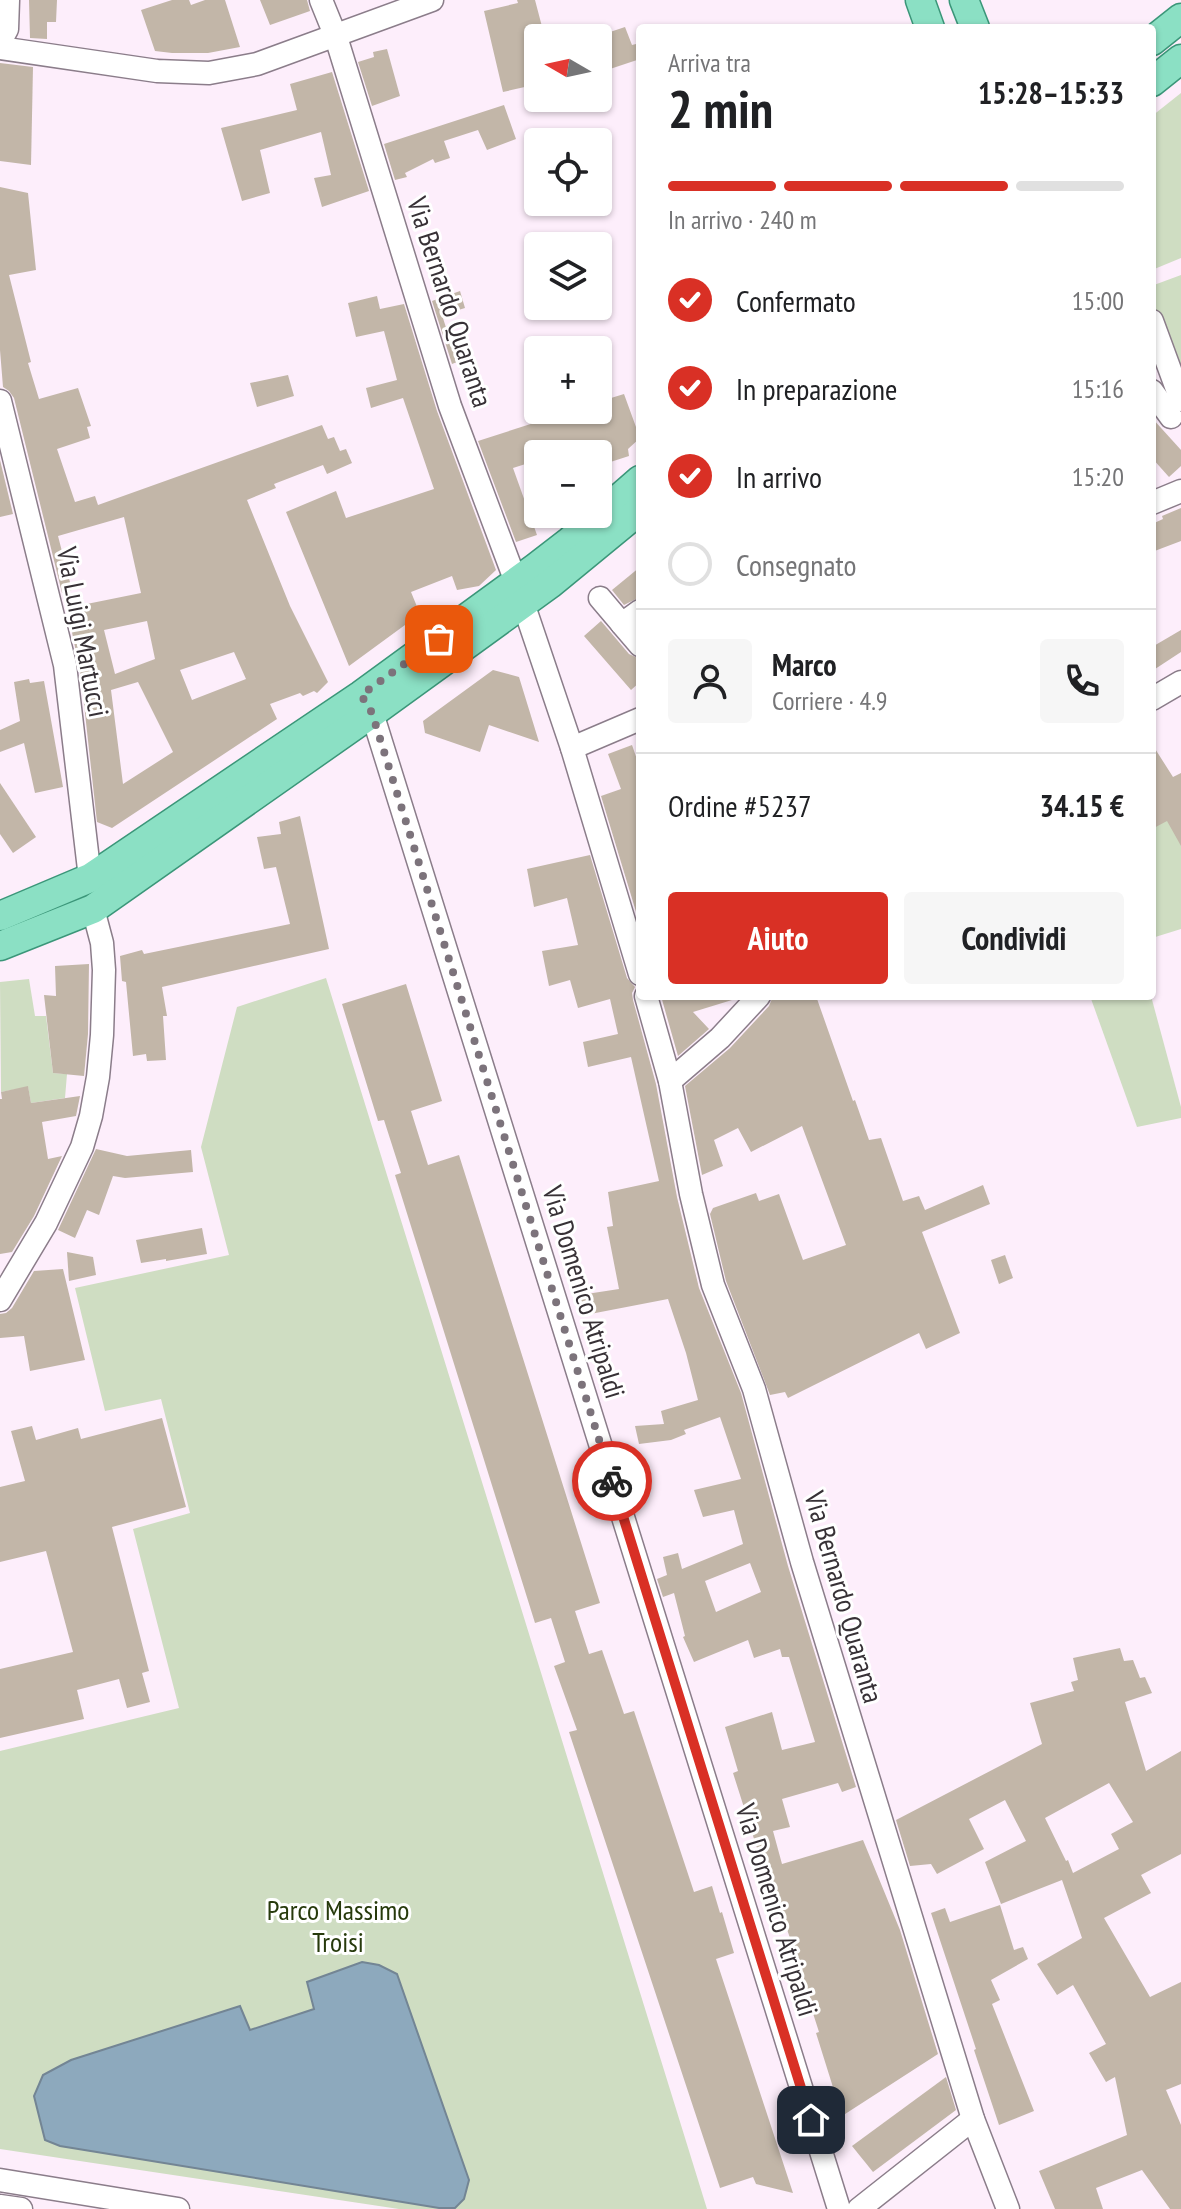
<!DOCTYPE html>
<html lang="it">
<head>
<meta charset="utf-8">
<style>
  body { margin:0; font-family:"PT Sans Narrow",sans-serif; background:#f6f6f6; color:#202124; height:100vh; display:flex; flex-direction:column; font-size:30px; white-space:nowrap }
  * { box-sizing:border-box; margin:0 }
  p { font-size:26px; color:#757577 }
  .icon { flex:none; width:44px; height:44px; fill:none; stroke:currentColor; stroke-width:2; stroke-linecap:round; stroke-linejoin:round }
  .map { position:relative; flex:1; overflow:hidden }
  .drawer { position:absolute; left:636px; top:24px; width:520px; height:976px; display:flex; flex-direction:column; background:#fff; border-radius:8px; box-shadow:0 2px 6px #0004 }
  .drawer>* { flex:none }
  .needle { width:52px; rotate:279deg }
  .tools { position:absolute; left:524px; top:24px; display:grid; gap:16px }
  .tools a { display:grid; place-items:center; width:88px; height:88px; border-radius:8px; background:#fff; box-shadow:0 2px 6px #0004; font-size:40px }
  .pin { position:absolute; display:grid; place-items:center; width:68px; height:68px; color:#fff; margin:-34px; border-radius:16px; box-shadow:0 4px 12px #0006 }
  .courier { position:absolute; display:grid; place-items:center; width:80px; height:80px; margin:-40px; border:6px solid #d93025; border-radius:50%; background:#fff; color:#222; box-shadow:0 2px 10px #0007 }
  .summary em { font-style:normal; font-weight:700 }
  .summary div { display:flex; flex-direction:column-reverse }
  .summary { display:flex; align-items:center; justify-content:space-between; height:136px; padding:0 32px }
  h1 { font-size:52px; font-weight:700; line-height:60px }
  .bar { display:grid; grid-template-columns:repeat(4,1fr); gap:12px 8px; align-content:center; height:96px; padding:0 32px }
  .bar i { height:10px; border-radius:6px; background:#e0e0e0 }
  .bar .selected { background:#d93025 }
  .bar p { grid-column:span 4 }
  .line { display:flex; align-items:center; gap:20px; padding:0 32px; border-top:2px solid #e0e0e0 }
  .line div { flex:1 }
  .round { display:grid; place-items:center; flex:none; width:84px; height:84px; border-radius:8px; background:#f6f6f6 }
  ol { padding:0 32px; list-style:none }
  li { display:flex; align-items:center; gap:24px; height:88px }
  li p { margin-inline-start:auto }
  li .icon { padding:8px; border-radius:50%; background:#d93025; color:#fff; stroke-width:4 }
  li:last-child { color:#757577 }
  li i { width:44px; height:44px; border:4px solid #e0e0e0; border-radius:50% }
  .cta { display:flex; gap:16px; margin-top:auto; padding:16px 32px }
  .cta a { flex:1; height:92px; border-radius:8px; background:#d93025; color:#fff; font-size:32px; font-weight:700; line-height:92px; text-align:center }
  .cta a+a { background:#f6f6f6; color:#202124 }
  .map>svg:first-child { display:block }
  .green { fill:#cfddc2 }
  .water { fill:#8da9bd; stroke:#738594; stroke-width:2 }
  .building { fill:#c2b6a8; fill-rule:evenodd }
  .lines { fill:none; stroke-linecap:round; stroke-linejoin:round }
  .minor-casing { stroke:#8b7d8a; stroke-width:25 }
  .major-casing { stroke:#3b9679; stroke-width:31 }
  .minor { stroke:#fff; stroke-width:22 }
  .major { stroke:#8be0c4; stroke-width:28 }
  .done { stroke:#7c737b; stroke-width:8; stroke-dasharray:0 14.4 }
  .route { stroke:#d93025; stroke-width:10 }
  .labels { text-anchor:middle; stroke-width:6; stroke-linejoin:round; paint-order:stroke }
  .street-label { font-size:28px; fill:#373136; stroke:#fff }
  .park-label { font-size:28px; fill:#273a0c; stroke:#fff }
</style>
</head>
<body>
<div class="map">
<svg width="1181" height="2209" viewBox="0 0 1181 2209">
  <rect width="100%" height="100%" fill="#fdeefb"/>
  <g class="green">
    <path d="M1181,93V258L1152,270V116Z"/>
    <path d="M1181,275V392L1152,315V288L1154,285Z"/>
    <path d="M1181,774V929L1152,938V787Z"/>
    <path d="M326,978L707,2209H399L0,2149V1751L179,1708L133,1529L190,1513L161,1399L105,1411L75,1288L229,1255L201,1147L237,1007Z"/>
    <path d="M29,979L35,1016H46L53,1073L67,1074L65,1098L31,1103L28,1087L1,1092L0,982Z"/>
    <path d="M1090,996H1151L1181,1107V1118L1137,1127Z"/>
  </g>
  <path class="water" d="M362,1962L379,1965L397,1974L469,2180L464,2199L455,2208H439L60,2146L45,2140L34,2096L43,2075L71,2060L240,2006L250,2030L314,2009L307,1982Z"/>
  <g class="building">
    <path d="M29,0H57L56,22H47V39L30,38Z"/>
    <path d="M172,0H189L191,5L205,0H225L240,47L208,53H172L155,51L141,10Z"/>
    <path d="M260,0H307L310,11L270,25Z"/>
    <path d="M517,0H535L545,38H538V84L503,92L484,11L518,3Z"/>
    <path d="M625,27L632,45L640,43V59L598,73V36Z"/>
    <path d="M387,49L400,96L372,106L358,62L374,57L373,52Z"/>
    <path d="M0,63L33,67L31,165L0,161Z"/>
    <path d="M332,72L369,191L322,207L314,178L331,175L321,132L260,150L270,193L242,201L221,128L297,110L290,84Z"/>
    <path d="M504,105L516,139L487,150L478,130L444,141L450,158L435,163L433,159L405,173L407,177L395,180L384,144Z"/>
    <path d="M0,187L28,193L36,270L9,275L31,362L28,363L39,399L78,388L91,426L87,427L90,438L57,449L75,502L95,496L98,505L322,425L328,439L334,437L340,451L346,449L352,463L327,474L323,465L274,484L276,488L247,500L290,606L328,682L317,693L314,691L303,696L300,693L270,704L277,719L112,828L97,822L82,686H83L67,608L141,593L124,517L58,536L72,590L62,593L14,398L9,391L3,387L0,350ZM147,621L155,659L115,674L104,630ZM234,652L246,679L192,700L180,670ZM138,682L173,752L123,784L111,690Z"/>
    <path d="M460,291L465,308L442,315L457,362L452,364L432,301Z"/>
    <path d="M377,296L380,309L404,304L437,411L496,570L479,586L457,590L452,576L411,592L420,614L349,666L286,512L336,491L346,518L434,489L403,398L371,408L366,388L397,380L384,331L356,337L348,303Z"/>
    <path d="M288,375L294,396L257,407L250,383Z"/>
    <path d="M624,394L640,438L628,449L629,456L598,466V454H538V460L513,468L537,535L516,542L478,441L574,410H598V402Z"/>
    <path d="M1152,418L1181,450V466L1169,477L1152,458Z"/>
    <path d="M0,460L13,514L0,517Z"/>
    <path d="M1181,508V541L1152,552V524L1163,519L1162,516Z"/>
    <path d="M640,567V597L624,605L612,590Z"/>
    <path d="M601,621L629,654L640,659V682L631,690L584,636Z"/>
    <path d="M1181,630V652L1152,671V647Z"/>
    <path d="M493,670L519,677L539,742L489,725L480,752L425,733L423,721Z"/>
    <path d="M29,679L30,683L44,681L63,787L35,793L24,743L0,752V730L20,721L14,682Z"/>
    <path d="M1152,744L1173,777L1181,773V846L1167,821L1152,829Z"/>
    <path d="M632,745L640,768V925L601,796L621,789L608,754Z"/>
    <path d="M0,783L36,837L13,853L0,834Z"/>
    <path d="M300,816L329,949L162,987L167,1016H163L166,1060L147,1061L146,1054L133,1056L126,982L122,981L120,956L142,950L144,954L290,924L276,867L264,869L257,837L281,834L279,822Z"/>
    <path d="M590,855L627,978L635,987L632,993L633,1000L656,1084L677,1197L699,1288L741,1393L788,1566L856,1787L842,1792L838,1783L782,1799L790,1827L773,1831L782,1864L863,1840L900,1930L938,2054L842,2116L816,2033L819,2032L810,2004L812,2003L771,1882L769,1883L762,1864L733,1773L738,1771L725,1727L772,1712L782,1750L815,1742L789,1657H782L780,1649L754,1658L748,1640L694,1662L683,1637L685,1636L674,1593L663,1597L657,1579L667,1575L663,1557L678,1553L682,1569L743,1544L734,1510L703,1517L694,1490L741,1479L720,1417L684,1430L686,1434L671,1440L639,1444L635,1426L664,1424L661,1411L698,1400L686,1353L668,1299L585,1315L580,1295L619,1289L607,1227L613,1226L608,1192L659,1181L631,1057L588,1067L583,1042L618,1034L610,999L578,1008L570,980L549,986L542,951L578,945L567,898L534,907L527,869ZM750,1563L761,1592L716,1612L705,1581Z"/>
    <path d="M89,964L88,1034L84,1076L53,1073L44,995L56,996L55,966Z"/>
    <path d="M406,984L442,1101L411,1111L428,1165L459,1155L600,1603L575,1611L589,1654L602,1650L624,1714L634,1711L694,1892L712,1886L720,1913L722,1912L734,1953L716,1959L793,2193L756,2184L753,2177L720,2188L569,1732L577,1730L554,1666L565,1662L551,1618L535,1623L395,1175L401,1173L384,1120L378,1121L342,1004Z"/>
    <path d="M661,996H731L732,1000L693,1012L709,1029L678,1056Z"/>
    <path d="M773,996H816L853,1101L855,1100L869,1140L881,1138L903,1201L919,1196L925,1210L983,1185L990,1204L922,1232L960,1333L926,1349L919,1333L788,1398L785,1392L770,1395L726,1281L710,1214L713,1208L756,1193L759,1201L779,1194L803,1260L846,1245L802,1126L751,1152L738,1128L714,1140L723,1166L702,1175L685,1086L730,1048L769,1006Z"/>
    <path d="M28,1086L31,1103L80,1096L76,1116L42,1122L48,1159L62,1156L34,1216L12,1252L0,1254V1099H2L1,1092Z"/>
    <path d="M96,1149L127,1156L191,1150L193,1172L125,1178L113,1176L99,1215L87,1210L75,1238L58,1230Z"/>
    <path d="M202,1228L207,1254L166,1261V1259L141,1263L136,1240Z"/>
    <path d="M67,1252L93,1257L96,1275L69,1281Z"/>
    <path d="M1005,1255L1013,1278L999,1284L991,1260Z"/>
    <path d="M63,1269L85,1360L30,1371L24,1336L0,1338V1314L6,1313L12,1308L34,1271Z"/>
    <path d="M162,1418L186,1507L112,1527L149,1671L142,1673L150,1702L127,1708L119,1679L77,1690L84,1719L0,1738V1669L73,1652L46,1551L0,1562V1487L25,1481L11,1431L32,1426L36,1440L78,1428L81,1439Z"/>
    <path d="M1120,1648L1124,1661L1133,1660L1140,1678L1145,1677L1152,1693L1125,1702L1146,1771L1181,1751V1854L1141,1875L1151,1893L1104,1918L1150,1997L1181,1982V2084L1166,2090L1181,2125V2209H1170L1142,2170L1096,2188L1103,2209H1055L1039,2171L1127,2135L1115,2077L1106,2082L1089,2053L1106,2044L1073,1985L1057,1995L1037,1964L1082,1938L1062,1880L1001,1904L985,1862L1026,1841L1005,1800L969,1819L984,1849L937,1874L931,1864L910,1866L896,1820L1042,1744L1030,1703L1074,1691L1071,1682L1078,1680L1073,1658ZM1109,1783L1133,1822L1111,1834L1119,1849L1073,1873L1068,1860L1066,1861L1045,1818Z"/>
    <path d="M1000,1905L1014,1950L1023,1947L1028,1959L991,1980L1000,2000L992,2004L1034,2111L999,2125L974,2050L976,2049L931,1913L945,1908L950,1922Z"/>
    <path d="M946,2077L956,2110L873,2172L852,2146Z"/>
  </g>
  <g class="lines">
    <g class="minor-casing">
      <g id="minor">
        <path d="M321,0L336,37L450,406L516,582"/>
        <path d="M0,42L7,29L8,0"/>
        <path d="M0,48L157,71L209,73L257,64L432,0"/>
        <path d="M1152,321L1181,400"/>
        <path d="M1152,391L1171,417"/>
        <path d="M0,401L65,665L90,878"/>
        <path d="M1152,503L1181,491"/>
        <path d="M600,598L622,624L640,611"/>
        <path d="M523,603L572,748L640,974"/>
        <path d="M622,624L640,645"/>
        <path d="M1152,699L1181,682"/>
        <path d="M372,713L839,2209"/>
        <path d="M572,748L640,719"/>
        <path d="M646,996L670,1081L691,1194L713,1285L754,1389L802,1562L973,2119L1008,2209"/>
        <path d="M670,1081L720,1038L759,996"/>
        <path d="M0,1300L46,1223L82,1147L91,1116L98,1077L102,1035L104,970L102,943L93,909"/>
        <path d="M0,2180L178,2209"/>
        <path d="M0,2206L21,2209"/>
        <path d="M859,2209L973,2119"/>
      </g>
    </g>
    <g class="major-casing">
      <g id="major">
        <path d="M920,0L930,28"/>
        <path d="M964,0L975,28"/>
        <path d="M1152,41L1181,18"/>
        <path d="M1152,82L1181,59"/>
        <path d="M0,916L90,878L361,695L535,568L570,541L640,480"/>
        <path d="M0,946L93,909L372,713L550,584L640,510"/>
      </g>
    </g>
    <use href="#minor" class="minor"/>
    <use href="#major" class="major"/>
  </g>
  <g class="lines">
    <path class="done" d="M439,639L361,695L372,713L612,1481"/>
    <path class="route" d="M612,1481L811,2120"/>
  </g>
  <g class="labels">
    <g class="street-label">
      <text transform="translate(450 302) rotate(72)" y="10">Via Bernardo Quaranta</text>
      <text transform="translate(83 632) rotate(79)" y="10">Via Luigi Martucci</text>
      <text transform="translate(584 1292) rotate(73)" y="10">Via Domenico Atripaldi</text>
      <text transform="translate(844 1597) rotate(74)" y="10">Via Bernardo Quaranta</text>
      <text transform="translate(777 1910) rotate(73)" y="10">Via Domenico Atripaldi</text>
    </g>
    <g class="park-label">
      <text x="338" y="1920">Parco Massimo<tspan x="338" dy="32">Troisi</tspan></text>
    </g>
  </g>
</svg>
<div class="tools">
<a><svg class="needle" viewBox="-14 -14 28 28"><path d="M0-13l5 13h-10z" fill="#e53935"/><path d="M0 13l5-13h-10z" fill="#757577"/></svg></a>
<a><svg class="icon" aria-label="locate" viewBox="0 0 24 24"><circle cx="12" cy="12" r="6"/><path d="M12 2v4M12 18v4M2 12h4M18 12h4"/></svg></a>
<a><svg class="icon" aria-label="layers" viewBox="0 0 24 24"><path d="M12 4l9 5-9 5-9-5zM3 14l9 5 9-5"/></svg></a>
<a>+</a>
<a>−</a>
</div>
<div class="pin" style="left:439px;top:639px;background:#ea580c"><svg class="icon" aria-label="bag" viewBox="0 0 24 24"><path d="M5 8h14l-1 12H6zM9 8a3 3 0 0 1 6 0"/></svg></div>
<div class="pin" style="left:811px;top:2120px;background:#1f2937"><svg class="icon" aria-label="home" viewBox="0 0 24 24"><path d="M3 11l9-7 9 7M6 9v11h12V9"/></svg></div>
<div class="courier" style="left:612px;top:1481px"><svg class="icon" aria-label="bike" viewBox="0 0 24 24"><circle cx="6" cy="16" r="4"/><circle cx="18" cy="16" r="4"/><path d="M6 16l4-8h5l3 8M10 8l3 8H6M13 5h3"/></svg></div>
<section class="drawer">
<div class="summary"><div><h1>2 min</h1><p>Arriva tra</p></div><em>15:28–15:33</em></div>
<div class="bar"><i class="selected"></i><i class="selected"></i><i class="selected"></i><i></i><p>In arrivo · 240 m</p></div>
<ol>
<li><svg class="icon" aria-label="check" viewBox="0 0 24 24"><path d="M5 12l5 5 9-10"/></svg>Confermato<p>15:00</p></li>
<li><svg class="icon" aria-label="check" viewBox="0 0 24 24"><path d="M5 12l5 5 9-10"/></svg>In preparazione<p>15:16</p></li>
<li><svg class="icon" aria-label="check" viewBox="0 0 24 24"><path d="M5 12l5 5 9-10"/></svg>In arrivo<p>15:20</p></li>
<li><i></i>Consegnato</li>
</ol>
<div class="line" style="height:144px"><a class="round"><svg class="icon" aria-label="person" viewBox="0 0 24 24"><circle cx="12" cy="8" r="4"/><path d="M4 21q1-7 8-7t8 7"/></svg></a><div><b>Marco</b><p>Corriere · 4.9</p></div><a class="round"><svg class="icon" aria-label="phone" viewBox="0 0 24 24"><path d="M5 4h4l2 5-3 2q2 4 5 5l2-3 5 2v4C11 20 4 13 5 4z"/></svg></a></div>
<div class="line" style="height:104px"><div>Ordine #5237</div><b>34.15 €</b></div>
<div class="cta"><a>Aiuto</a><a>Condividi</a></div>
</section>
</div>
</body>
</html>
